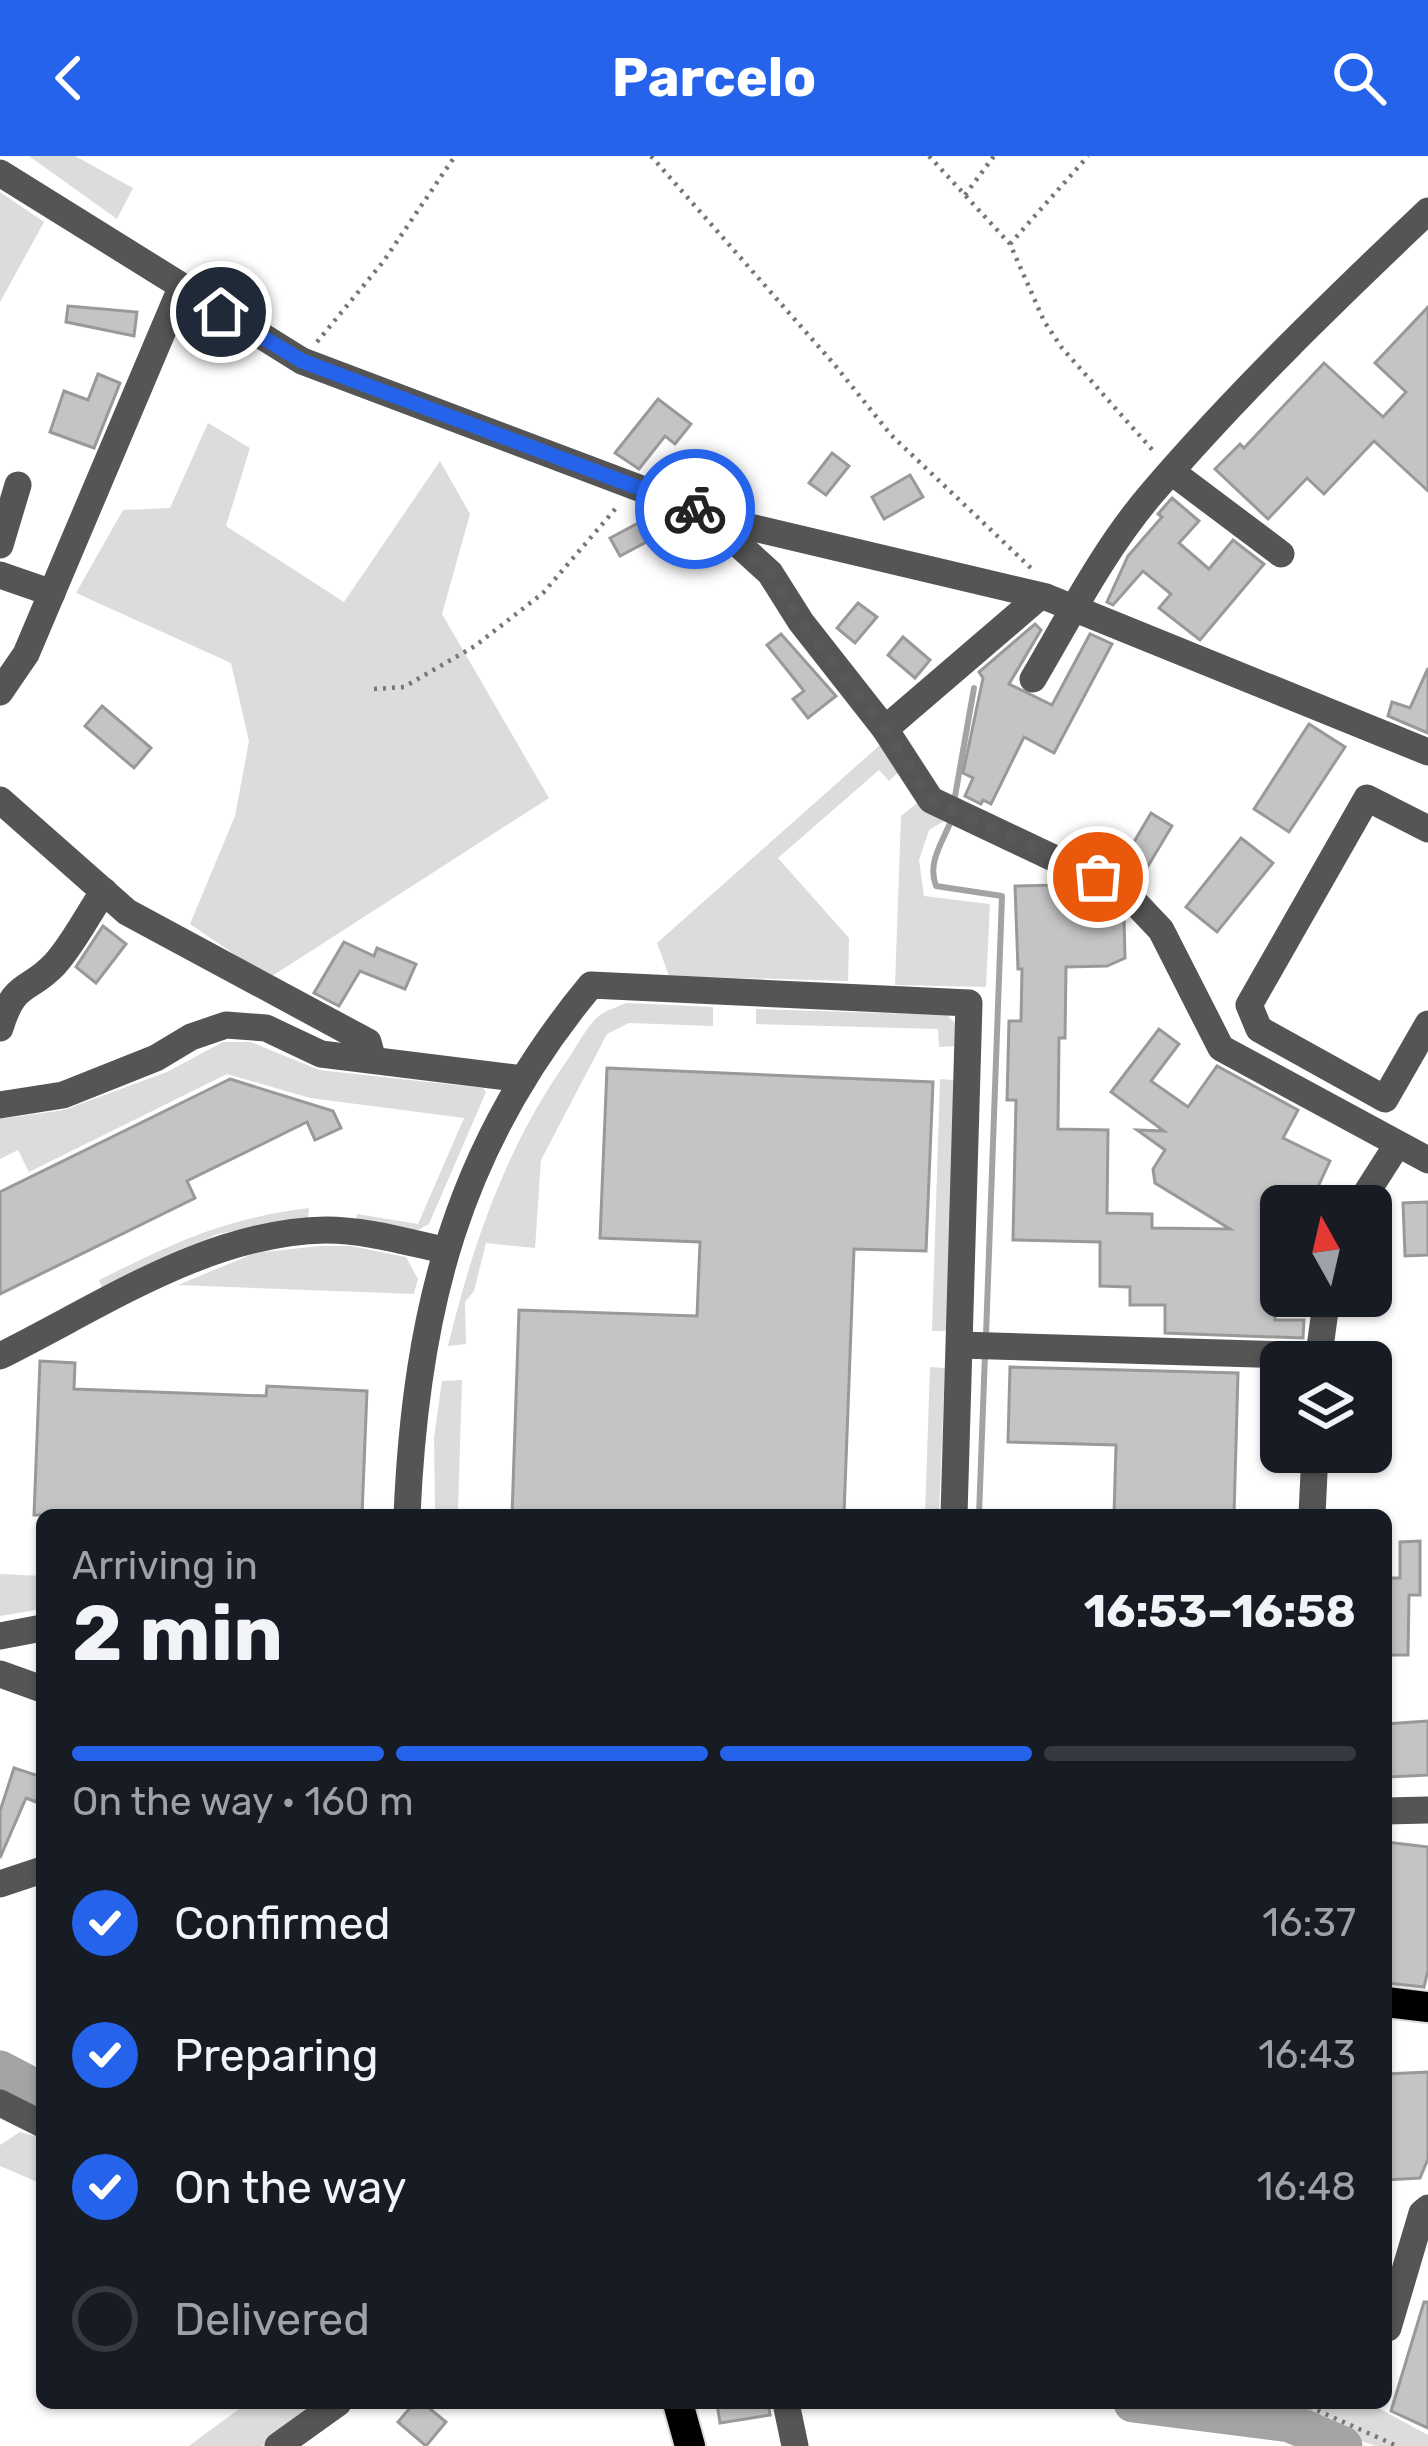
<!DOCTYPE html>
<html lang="en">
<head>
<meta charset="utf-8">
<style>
  body { margin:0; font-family:Rubik,sans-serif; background:#20242c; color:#f1f3f6; height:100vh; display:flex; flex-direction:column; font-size:45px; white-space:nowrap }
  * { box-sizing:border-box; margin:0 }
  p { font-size:39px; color:#9ea1a6 }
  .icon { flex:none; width:66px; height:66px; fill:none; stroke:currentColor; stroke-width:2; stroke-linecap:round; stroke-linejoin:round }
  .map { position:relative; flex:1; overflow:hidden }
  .panel { position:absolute; left:36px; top:1353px; width:1356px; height:900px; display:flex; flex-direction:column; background:#171b24; border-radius:18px; box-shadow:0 3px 9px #0004 }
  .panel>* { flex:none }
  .needle { width:78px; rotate:352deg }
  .tools { position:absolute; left:1260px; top:1029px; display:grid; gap:24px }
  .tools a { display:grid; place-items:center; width:132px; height:132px; border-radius:18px; background:#171b24; box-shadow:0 3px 9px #0004; font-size:60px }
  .pin { position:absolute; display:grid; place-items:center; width:102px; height:102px; color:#fff; margin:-51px; border:6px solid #fff; border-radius:50%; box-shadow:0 3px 12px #0007 }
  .courier { position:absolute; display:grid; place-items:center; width:120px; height:120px; margin:-60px; border:9px solid #2563eb; border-radius:50%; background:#fff; color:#222; box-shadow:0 3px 15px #0007 }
  .summary em { font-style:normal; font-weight:700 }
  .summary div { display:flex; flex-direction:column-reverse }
  .summary { display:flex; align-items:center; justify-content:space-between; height:204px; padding:0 36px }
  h1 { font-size:78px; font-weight:700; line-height:90px }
  .bar { display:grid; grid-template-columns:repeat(4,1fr); gap:18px 12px; align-content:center; height:144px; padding:0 36px }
  .bar i { height:15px; border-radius:9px; background:#363941 }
  .bar .active { background:#2563eb }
  .bar p { grid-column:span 4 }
  ol { padding:0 36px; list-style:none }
  li { display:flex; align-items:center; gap:36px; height:132px }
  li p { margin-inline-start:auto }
  li .icon { padding:12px; border-radius:50%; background:#2563eb; color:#fff; stroke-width:4 }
  li:last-child { color:#9ea1a6 }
  li i { width:66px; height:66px; border:6px solid #363941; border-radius:50% }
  header { display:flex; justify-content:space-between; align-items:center; height:156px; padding:0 36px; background:#2563eb; color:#fff; font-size:54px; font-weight:700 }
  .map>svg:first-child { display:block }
  .green { fill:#dcdcdc }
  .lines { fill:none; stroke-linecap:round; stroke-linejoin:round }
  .stream { stroke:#a3a3a3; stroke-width:6 }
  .river { stroke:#a3a3a3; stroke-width:39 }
  .building { fill:#c4c4c4; stroke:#999; stroke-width:3 }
  .major-casing { stroke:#dbdbdb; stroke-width:34 }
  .path { stroke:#777; stroke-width:4.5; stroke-dasharray:3 6; stroke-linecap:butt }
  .minor { stroke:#555; stroke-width:27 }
  .major { stroke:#000; stroke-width:30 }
  .done { stroke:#595959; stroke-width:12; stroke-dasharray:0 21.6 }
  .route { stroke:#2563eb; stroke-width:15 }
</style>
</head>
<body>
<header><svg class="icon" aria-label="back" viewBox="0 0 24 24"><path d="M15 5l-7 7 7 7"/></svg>Parcelo<svg class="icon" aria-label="search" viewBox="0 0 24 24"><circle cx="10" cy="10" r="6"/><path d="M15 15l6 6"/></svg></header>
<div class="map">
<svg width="1428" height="2290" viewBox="0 0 1428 2290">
  <rect width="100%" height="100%" fill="#fff"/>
  <g class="green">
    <path d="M29,0H75L133,32L117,63Z"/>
    <path d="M0,36L44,66L0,146Z"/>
    <path d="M208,267L250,292L226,370L344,446L440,305L470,358L442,458L549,642L269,822L190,768L235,660L249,585L231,507L76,437L123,354L170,352Z"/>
    <path d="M880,589L901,614L889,625L879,614L778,702L849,782L848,825L669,820L657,787Z"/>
    <path d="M921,644L946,664L929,674L919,704L924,740L990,748L986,831L895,829L901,660Z"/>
    <path d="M626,847L713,851V870L629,867L607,878L541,1004L535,1092L486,1087L474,1135L465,1146L466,1188L448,1190C473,1087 506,991 568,903C577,890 588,868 600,859C607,854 618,851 626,847Z"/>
    <path d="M756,853L947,859L958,870L957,890L939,891L938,873L756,868Z"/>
    <path d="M223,886H251L319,914L483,932L486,936L429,1068L418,1074L356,1063L357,1058L418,1068L464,962L310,942L227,918L29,1016L18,994L0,1003V963L64,954L167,916Z"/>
    <path d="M940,923L954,924L947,1175H932Z"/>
    <path d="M309,1052L308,1062L217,1078L103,1134L99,1124C176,1086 222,1063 309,1052Z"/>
    <path d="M319,1090H351L406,1101L418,1123L414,1138L178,1129L255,1097Z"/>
    <path d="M930,1211L945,1212L939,1359H925Z"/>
    <path d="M462,1224L458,1354L435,1353L434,1282L442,1225Z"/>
    <path d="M0,1418L42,1420V1453L0,1460Z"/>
    <path d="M20,1976L42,1982V2028L0,2010V1989Z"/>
    <path d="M247,2247H321L262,2290H189Z"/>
    <path d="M1233,2247H1369L1428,2279V2290H1375L1284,2255Z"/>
  </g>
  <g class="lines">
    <g class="stream">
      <path d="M954,646L974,532"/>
      <path d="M951,665C942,687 927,707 936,730L1002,740L986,1179"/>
      <path d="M979,1359L985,1198"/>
    </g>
    <g class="river">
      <path d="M0,1914L42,1936"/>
      <path d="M1133,2247L1290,2267L1343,2290"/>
    </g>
  </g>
  <g class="building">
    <path d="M68,150L137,156L134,180L66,166Z"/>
    <path d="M1428,151V335L1374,285L1324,338L1307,322L1268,363L1215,313L1240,288L1244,292L1324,207L1383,261L1406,236L1375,207Z"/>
    <path d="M98,218L120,227L94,292L50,276L64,235L88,244Z"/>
    <path d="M658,243L691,268L675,288L665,280L639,313L615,297Z"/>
    <path d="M832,297L849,310L826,339L809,327Z"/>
    <path d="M910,319L923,341L884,363L872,341Z"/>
    <path d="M1172,342L1199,365L1179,387L1209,413L1233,384L1264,408L1200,484L1159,452L1171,438L1143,415L1113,449L1107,446L1128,400L1162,361L1158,358Z"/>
    <path d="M644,364L654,382L620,400L610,382Z"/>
    <path d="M858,447L877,461L855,487L837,472Z"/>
    <path d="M1035,468L1041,474L1009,528L1052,549L1090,478L1112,488L1054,597L1024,581L991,648L983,644L981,648L965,640L973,622L963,617L983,522L979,516Z"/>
    <path d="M781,478L836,540L808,562L793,543L804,535L767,489Z"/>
    <path d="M903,481L930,504L915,522L888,499Z"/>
    <path d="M1428,512V577L1388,560L1392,546L1410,552Z"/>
    <path d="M102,550L151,592L134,612L85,570Z"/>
    <path d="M1309,568L1345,591L1289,676L1254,653Z"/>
    <path d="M1151,657L1172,670L1139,725L1118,713Z"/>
    <path d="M1241,682L1273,707L1217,776L1186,751Z"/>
    <path d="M1059,729L1060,736L1078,735V744L1097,743L1124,761L1125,802L1107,810L1066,811L1065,882H1059L1058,973L1108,974L1107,1057L1152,1058V1072L1230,1073L1155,1027L1153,1013L1165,994L1137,974L1164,975L1111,936L1159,873L1179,888L1151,925L1188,951L1217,910L1298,954L1283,982L1330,1005L1309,1050H1281V1081L1270,1077L1269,1142H1275V1164H1304L1303,1182L1165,1177V1149H1130V1131L1100,1130V1086L1013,1084L1016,944H1007L1009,865H1021L1022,813H1018L1015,730Z"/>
    <path d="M103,770L126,788L96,827L76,811Z"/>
    <path d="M344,786L374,800L377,792L416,808L405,833L360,815L339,850L314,837Z"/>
    <path d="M607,912L933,926L926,1095L854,1093L844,1359H512L519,1154L697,1160L700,1086L600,1082Z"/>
    <path d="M230,923L333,955L341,972L315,984L307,966L187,1025L195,1042L0,1138V1036Z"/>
    <path d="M1428,1046V1099L1405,1100L1403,1047Z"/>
    <path d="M40,1205L75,1207L74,1233L266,1240L267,1230L367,1235L362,1359H34Z"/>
    <path d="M1010,1211L1238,1217L1234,1359H1114L1116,1289L1008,1286Z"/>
    <path d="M1420,1385V1439H1409L1408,1499H1386V1422H1400V1386Z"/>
    <path d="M1428,1565V1619L1389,1621L1386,1568Z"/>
    <path d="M14,1612L42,1621V1628L36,1646L26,1642L0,1702V1655Z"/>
    <path d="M1386,1686L1428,1691V1814L1424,1831L1386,1827Z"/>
    <path d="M1428,1916V2003L1420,2022L1386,2024V1918Z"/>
    <path d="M1424,2146H1428V2272L1391,2255Z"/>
    <path d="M414,2247H423L446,2266L426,2290L398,2266Z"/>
    <path d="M717,2247H768L770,2259L720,2267Z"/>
  </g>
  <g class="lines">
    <g class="major-casing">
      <g id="major">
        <path d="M1386,1846L1428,1851"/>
        <path d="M678,2247L690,2290"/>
      </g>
    </g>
    <g class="path">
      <path d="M651,0L834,208L891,279L1033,414"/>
      <path d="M929,0L1010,88L1044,165L1062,192L1156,298"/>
      <path d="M965,39L994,0"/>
      <path d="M1010,88L1088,0"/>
      <path d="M317,186L383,106L455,0"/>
      <path d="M374,533L404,531L475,490L543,437L617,351"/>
      <path d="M1301,2247L1397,2290"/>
    </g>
    <g class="minor">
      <path d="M0,17L302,205L729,366L1046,441L1428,596"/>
      <path d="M1172,316L1281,398"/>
      <path d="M729,366L725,376L770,417L801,466L885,573L931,644L1125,736L1161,774L1221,892L1428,1004"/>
      <path d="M0,389L18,329"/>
      <path d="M0,419L52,437"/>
      <path d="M1033,523C1070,460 1104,393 1152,337C1237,238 1333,145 1428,55"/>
      <path d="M0,536L26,498L181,132"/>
      <path d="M885,573L1040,440"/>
      <path d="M0,644L127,756L368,886L373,904"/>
      <path d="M1428,673L1367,642L1249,849L1259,873L1385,943L1428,868"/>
      <path d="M0,872C15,823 28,837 55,808C74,787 88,758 104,735"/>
      <path d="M0,949L63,939L156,902L191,881L226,869L266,872L321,898L523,923"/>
      <path d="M1358,1050L1397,989"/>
      <path d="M961,1189L1318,1200"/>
      <path d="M0,1200C103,1149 208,1076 326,1074C366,1074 406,1086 445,1094"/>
      <path d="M1318,1206L1327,1140"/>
      <path d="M407,1359C416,1154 457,990 591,829L969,847L954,1359"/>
      <path d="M1312,1359L1315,1296"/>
      <path d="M0,1480L42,1472"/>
      <path d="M0,1518L42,1533"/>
      <path d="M1386,1655L1428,1654"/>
      <path d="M0,1728L42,1714"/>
      <path d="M0,1947L42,1968"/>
      <path d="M1388,2172L1422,2057L1428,2052"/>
      <path d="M786,2247L795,2290"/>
      <path d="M278,2290L338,2247"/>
    </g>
    <use href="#major" class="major"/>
  </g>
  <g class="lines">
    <path class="done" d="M695,353L729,366L725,376L770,417L801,466L885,573L931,644L1098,721"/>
    <path class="route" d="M221,156L302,205L695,353"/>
  </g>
</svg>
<div class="tools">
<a><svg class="needle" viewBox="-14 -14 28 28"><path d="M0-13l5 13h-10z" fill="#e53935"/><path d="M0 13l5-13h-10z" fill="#9ea1a6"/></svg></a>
<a><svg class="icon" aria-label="layers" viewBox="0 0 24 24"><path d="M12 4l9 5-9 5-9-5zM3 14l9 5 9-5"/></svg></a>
</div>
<div class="pin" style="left:1098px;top:721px;background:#ea580c"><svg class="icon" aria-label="bag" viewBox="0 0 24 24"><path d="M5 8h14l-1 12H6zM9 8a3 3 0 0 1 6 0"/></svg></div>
<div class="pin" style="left:221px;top:156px;background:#1f2937"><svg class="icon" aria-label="home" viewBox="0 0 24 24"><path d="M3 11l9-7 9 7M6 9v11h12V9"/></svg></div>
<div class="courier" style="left:695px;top:353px"><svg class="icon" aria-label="bike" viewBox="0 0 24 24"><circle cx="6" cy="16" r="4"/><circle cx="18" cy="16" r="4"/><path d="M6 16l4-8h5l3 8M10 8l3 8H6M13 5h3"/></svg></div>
<section class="panel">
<div class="summary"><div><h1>2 min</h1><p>Arriving in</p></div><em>16:53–16:58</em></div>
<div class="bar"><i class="active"></i><i class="active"></i><i class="active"></i><i></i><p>On the way · 160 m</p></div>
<ol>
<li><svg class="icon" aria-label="check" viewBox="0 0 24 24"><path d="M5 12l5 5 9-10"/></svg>Confirmed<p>16:37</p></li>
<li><svg class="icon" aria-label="check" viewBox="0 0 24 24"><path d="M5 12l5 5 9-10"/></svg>Preparing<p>16:43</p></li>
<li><svg class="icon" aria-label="check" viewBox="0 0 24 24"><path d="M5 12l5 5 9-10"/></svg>On the way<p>16:48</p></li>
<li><i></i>Delivered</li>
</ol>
</section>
</div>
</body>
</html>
